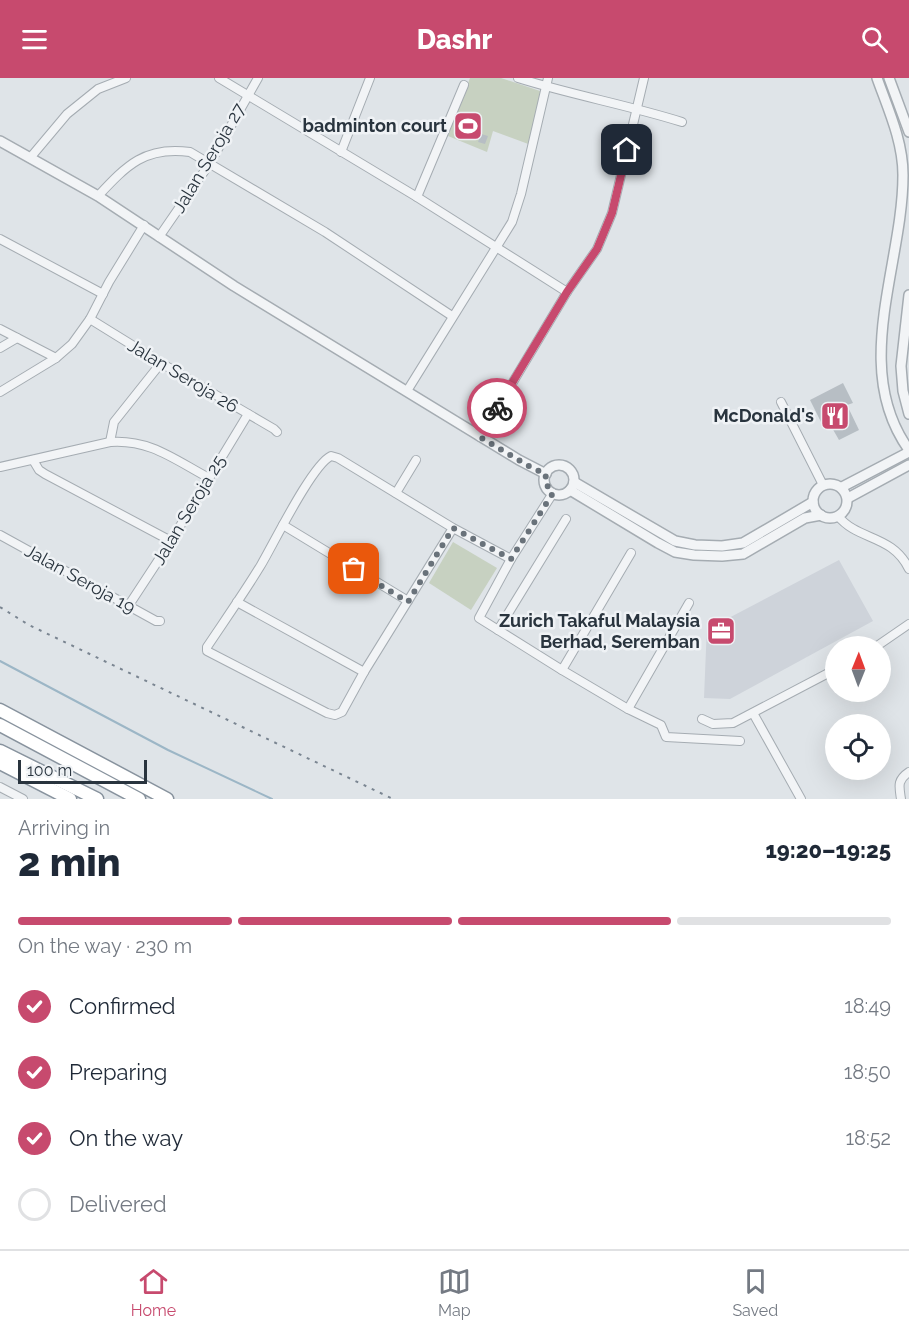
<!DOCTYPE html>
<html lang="en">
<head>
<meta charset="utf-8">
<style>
  body { margin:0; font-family:Raleway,sans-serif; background:#f2f2f3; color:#1f2937; height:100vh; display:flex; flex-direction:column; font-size:22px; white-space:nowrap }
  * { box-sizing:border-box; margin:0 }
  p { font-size:20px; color:#747a83 }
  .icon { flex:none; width:33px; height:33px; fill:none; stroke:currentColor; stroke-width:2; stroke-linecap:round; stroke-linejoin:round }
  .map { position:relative; height:721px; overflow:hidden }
  .side { display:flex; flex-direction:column; background:#fff; flex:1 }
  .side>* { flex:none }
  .needle { width:39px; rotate:1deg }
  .buttons { position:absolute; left:825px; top:558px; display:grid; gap:12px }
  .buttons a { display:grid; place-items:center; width:66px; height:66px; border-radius:50%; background:#fff; box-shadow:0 6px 24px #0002; font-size:30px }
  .scale { position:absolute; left:18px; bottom:15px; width:129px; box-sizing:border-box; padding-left:6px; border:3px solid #29343e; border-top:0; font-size:16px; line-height:21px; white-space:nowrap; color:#29343e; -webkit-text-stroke:4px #eff2f5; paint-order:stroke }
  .pin { position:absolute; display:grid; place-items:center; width:51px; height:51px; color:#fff; margin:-26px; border-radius:12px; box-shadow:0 3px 9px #0006 }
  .courier { position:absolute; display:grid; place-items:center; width:60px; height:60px; margin:-30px; border:4px solid #c74a6e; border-radius:50%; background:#fff; color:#222; box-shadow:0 2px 8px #0007 }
  .summary em { font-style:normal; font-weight:800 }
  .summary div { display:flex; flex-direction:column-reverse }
  .summary { display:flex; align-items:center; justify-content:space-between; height:102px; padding:0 18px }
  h1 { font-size:39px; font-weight:800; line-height:45px }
  .bar { display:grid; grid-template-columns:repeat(4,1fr); gap:9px 6px; align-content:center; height:72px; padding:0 18px }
  .bar i { height:8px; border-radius:4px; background:#e0e1e3 }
  .bar .on { background:#c74a6e }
  .bar p { grid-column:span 4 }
  ol { padding:0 18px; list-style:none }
  li { display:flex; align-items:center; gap:18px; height:66px }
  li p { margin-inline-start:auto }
  li .icon { padding:6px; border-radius:50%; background:#c74a6e; color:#fff; stroke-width:4 }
  li:last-child { color:#747a83 }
  li i { width:33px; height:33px; border:3px solid #e0e1e3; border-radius:50% }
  header { display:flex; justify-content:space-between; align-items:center; height:78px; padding:0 18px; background:#c74a6e; color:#fff; font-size:27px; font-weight:800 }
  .tabs { display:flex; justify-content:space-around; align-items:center; height:84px; border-top:2px solid #e0e1e3; background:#fff; font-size:16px; color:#747a83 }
  .tabs a { display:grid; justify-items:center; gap:3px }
  .tabs .on { color:#c74a6e }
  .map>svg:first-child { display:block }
  .built { fill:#ced3da }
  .green { fill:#c7d1c1 }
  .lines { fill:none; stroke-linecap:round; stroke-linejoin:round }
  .stream { stroke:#9cb6c6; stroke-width:2 }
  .building { fill:#b7bec4 }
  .minor-casing { stroke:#a5acb2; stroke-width:10 }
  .tertiary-casing { stroke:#a5acb2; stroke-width:12 }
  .trunk-casing { stroke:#88939e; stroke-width:15 }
  .minor { stroke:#f2f4f6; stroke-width:8 }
  .tertiary { stroke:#f2f4f6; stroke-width:9 }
  .trunk { stroke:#fff; stroke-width:12 }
  .rail { stroke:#7a8591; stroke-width:2; stroke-dasharray:3 6; stroke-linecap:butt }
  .done { stroke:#69727a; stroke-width:6; stroke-dasharray:0 10.8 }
  .route { stroke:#c74a6e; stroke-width:8 }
  .labels { text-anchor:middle; stroke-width:5; stroke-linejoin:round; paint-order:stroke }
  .poi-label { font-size:18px; font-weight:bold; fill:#29343e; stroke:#eff2f5; text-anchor:end }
  .street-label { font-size:18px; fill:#29343e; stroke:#eff2f5 }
</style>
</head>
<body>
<header><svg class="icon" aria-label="menu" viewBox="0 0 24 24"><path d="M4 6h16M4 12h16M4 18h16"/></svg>Dashr<svg class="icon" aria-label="search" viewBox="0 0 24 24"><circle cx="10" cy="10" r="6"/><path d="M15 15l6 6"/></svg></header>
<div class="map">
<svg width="909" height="721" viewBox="0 0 909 721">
  <rect width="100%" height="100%" fill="#dfe4e8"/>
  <path class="built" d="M839,482L873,543L730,621L704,620L707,547L723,543Z"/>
  <g class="green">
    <path d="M470,0H501L543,14L531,67L493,53L487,74L448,58Z"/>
    <path d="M453,464L497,490L471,532L429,505Z"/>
  </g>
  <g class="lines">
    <path class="stream" d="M0,583L168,672L272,721"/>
  </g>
  <g class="building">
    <path d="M481,56L488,58L485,66L478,64Z"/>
    <path d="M843,305L853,325L847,327L859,352L839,362L831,348L825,352L810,322Z"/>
  </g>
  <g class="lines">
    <g class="minor-casing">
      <g id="minor">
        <path d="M219,0L417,119L567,214"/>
        <path d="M518,0C572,17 628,27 682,44"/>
        <path d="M341,74L370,0"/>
        <path d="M30,80L67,36L98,11L126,0"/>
        <path d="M98,118C127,87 145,68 190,74L325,154L452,238"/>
        <path d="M417,119L464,7"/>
        <path d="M159,159L210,85L258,0"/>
        <path d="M0,161L103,216"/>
        <path d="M90,241L161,285L274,351L277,354"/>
        <path d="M0,251L56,280"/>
        <path d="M0,270L17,260"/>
        <path d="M407,313L512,144L521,116L548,0"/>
        <path d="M0,314L56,280L72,266L90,241L109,204L144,147"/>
        <path d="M781,324L823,407"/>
        <path d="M480,359L567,214L597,171L612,135L644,0"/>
        <path d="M110,364L114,344L161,285"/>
        <path d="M33,382L39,392L45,396L171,463"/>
        <path d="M0,389L110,364C150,361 175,382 209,400"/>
        <path d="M396,415L416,382"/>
        <path d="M553,415L511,481L479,540L562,592L628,631L661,647L666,659L740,663"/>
        <path d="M838,438C858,463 892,456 909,491"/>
        <path d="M283,447L408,523"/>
        <path d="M453,450L364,594L342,634L335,637L327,635L207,573V569C225,542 244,515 261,487C274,465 312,387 331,378L338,380L453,450L511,481"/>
        <path d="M0,457L156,543H160"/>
        <path d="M237,524L364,594"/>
        <path d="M129,527L171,463L248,336"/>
        <path d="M498,552L566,441"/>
        <path d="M877,568L909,546"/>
        <path d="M562,592L631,475"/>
        <path d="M628,631L689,525"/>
        <path d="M753,635L801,721"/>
        <path d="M702,641L713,646L733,645L836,591"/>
        <path d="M0,709L23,721"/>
        <path d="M901,721C899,708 897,702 909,694"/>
      </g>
    </g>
    <g class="tertiary-casing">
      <g id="tertiary">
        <path d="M877,0C888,31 903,63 903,97C903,187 850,290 909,372"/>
        <path d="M889,0L909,54"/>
        <path d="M0,63L98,118L234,208L519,382L546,396"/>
        <path d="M909,217L901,288L903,313L909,336"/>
        <circle cx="559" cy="402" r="15"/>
        <path d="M574,404L675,463L695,467L722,468L743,465L813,424"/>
        <circle cx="830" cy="423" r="17"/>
        <path d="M842,409L909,374"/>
        <path d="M570,412L658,465L675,474L694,477L722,478L743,476L805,440L821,437"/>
        <path d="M848,420L909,387"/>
      </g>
    </g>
    <g class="trunk-casing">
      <g id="trunk">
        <path d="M0,632L167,721"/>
        <path d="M0,647L139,721"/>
        <path d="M0,673L97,721"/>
        <path d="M0,685L70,721"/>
      </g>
    </g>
    <use href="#minor" class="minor"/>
    <use href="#tertiary" class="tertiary"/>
    <use href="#trunk" class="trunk"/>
    <path class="rail" d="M0,529L29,547L393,721"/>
  </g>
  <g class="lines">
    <path class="done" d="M354,491L408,524L453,450L511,481L553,415L545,405L546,396L534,391L480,359L497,330"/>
    <path class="route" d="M497,330L567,214L597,171L612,135L627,72"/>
  </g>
  <defs>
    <g id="stadium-square" transform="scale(1.5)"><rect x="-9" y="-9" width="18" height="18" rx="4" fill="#c74a6e" stroke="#eff2f5"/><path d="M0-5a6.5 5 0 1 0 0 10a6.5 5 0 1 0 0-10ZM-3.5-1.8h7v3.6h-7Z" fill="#fff"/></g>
    <g id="restaurant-square" transform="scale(1.5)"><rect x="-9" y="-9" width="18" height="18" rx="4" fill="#c74a6e" stroke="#eff2f5"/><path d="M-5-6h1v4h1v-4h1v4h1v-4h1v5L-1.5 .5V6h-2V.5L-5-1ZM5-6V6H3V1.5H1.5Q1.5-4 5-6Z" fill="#fff"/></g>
    <g id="office-square" transform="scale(1.5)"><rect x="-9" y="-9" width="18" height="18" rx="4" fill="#c74a6e" stroke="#eff2f5"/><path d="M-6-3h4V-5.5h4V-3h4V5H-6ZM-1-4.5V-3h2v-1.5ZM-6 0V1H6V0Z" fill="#fff"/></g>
  </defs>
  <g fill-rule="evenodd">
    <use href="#stadium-square" x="468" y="48"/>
    <use href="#restaurant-square" x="835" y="338"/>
    <use href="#office-square" x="721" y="553"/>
  </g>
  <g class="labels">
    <g class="poi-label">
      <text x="447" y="54">badminton court</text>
      <text x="814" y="344">McDonald's</text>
      <text x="700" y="549">Zurich Takaful Malaysia<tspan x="700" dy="21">Berhad, Seremban</tspan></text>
    </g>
    <g class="street-label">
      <text transform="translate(209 80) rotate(-59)" y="6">Jalan Seroja 27</text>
      <text transform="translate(183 298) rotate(31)" y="6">Jalan Seroja 26</text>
      <text transform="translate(189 432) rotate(-59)" y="6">Jalan Seroja 25</text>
      <text transform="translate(80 501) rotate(29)" y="6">Jalan Seroja 19</text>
    </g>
  </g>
</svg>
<div class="buttons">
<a><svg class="needle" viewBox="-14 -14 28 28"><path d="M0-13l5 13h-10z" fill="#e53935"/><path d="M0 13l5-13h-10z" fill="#747a83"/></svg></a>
<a><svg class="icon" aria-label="locate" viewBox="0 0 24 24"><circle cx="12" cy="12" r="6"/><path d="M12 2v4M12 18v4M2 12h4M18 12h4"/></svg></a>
</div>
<div class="scale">100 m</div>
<div class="pin" style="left:354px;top:491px;background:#ea580c"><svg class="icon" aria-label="bag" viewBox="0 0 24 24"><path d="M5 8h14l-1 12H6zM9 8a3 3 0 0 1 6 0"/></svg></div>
<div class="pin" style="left:627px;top:72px;background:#1f2937"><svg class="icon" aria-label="home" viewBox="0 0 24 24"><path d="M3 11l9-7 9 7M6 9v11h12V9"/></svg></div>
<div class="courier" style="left:497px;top:330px"><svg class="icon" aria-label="bike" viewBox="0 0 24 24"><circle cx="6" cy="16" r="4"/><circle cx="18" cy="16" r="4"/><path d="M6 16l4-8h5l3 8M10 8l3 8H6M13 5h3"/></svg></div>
</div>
<section class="side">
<div class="summary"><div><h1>2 min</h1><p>Arriving in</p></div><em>19:20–19:25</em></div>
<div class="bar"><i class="on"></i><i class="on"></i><i class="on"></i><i></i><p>On the way · 230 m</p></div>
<ol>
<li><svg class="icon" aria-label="check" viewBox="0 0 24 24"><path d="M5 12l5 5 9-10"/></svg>Confirmed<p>18:49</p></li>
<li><svg class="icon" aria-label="check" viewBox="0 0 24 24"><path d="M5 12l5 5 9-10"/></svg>Preparing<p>18:50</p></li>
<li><svg class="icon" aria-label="check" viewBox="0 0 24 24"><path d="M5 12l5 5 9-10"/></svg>On the way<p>18:52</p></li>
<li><i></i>Delivered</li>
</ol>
</section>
<nav class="tabs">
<a class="on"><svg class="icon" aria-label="home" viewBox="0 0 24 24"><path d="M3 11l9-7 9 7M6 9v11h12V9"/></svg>Home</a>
<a><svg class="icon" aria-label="map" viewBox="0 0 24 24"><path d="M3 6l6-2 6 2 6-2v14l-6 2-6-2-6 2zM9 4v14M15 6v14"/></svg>Map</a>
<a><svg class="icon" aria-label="saved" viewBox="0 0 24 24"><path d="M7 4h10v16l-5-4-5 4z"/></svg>Saved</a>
</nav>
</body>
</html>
